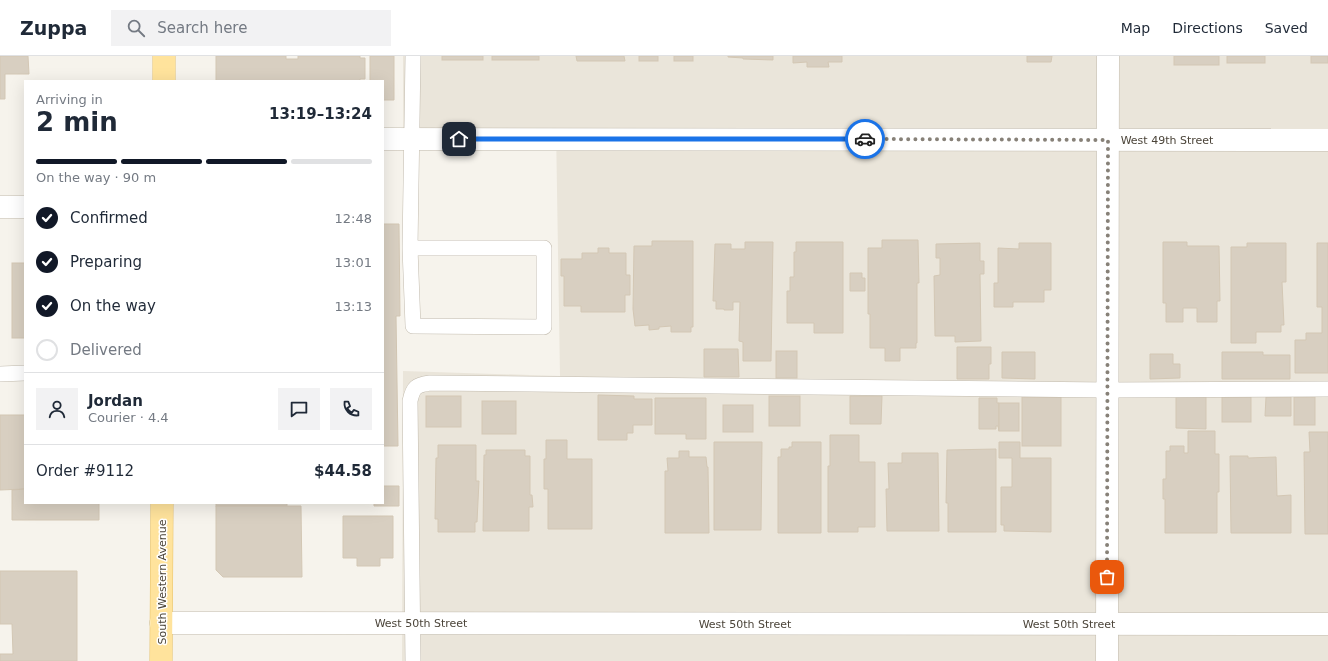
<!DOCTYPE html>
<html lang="en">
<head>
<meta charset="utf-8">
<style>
  body { margin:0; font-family:"DejaVu Sans",sans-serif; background:#f2f2f3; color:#1f2937; height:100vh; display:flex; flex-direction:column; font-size:15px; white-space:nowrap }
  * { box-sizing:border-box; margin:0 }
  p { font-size:13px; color:#747a83 }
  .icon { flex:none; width:22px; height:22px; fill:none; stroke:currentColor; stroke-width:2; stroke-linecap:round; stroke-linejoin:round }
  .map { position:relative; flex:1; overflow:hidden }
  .details { position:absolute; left:24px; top:24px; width:360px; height:424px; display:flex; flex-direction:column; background:#fff; border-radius:0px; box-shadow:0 4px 16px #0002 }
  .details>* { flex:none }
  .pin { position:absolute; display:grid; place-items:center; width:34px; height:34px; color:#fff; margin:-17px; border-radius:8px; box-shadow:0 2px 6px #0006 }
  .courier { position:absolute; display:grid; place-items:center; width:40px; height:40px; margin:-20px; border:3px solid #1a73e8; border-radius:50%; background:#fff; color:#222; box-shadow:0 1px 5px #0007 }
  .overview em { font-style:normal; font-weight:700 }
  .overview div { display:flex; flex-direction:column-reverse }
  .overview { display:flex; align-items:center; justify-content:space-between; height:68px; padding:0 12px }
  h1 { font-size:26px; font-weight:700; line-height:30px }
  .bar { display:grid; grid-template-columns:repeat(4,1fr); gap:6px 4px; align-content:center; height:48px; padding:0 12px }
  .bar i { height:5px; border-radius:3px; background:#e0e1e3 }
  .bar .on { background:#111827 }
  .bar p { grid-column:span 4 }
  .line { display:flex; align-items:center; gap:10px; padding:0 12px; border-top:1px solid #e0e1e3 }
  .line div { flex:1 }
  .round { display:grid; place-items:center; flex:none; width:42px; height:42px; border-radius:0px; background:#f2f2f3 }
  ol { padding:0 12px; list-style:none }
  li { display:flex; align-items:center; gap:12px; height:44px }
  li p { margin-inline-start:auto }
  li .icon { padding:4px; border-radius:50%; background:#111827; color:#fff; stroke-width:4 }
  li:last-child { color:#747a83 }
  li i { width:22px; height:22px; border:2px solid #e0e1e3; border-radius:50% }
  header { display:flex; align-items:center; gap:24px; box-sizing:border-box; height:56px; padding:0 20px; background:#fff; border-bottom:1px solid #e0e1e3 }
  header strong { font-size:19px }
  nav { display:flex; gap:22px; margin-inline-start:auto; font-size:14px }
  .search { width:280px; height:36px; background:#f2f2f3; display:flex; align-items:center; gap:10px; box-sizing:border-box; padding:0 14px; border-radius:0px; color:#747a83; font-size:15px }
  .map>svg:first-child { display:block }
  .residential { fill:#eae5da }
  .building { fill:#d8cfc1; stroke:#d3c7b4 }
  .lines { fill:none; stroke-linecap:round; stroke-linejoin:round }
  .service-casing { stroke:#c2bbae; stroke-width:16 }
  .minor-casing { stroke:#c2bbae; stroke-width:23 }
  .primary-casing { stroke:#e6c16a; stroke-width:23 }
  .service { stroke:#fff; stroke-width:15 }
  .minor { stroke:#fff; stroke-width:22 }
  .primary { stroke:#ffe39c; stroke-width:22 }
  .done { stroke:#878178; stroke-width:4; stroke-dasharray:0 7.2 }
  .route { stroke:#1a73e8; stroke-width:5 }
  .labels { text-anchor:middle; stroke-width:3; stroke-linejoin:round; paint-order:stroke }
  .street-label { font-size:11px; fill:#4b4439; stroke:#fff }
</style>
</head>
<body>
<header>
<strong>Zuppa</strong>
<div class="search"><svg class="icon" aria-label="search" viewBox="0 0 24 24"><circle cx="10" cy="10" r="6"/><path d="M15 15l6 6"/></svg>Search here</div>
<nav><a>Map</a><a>Directions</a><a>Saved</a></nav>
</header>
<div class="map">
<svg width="1328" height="605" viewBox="0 0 1328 605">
  <rect width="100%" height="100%" fill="#f6f3ec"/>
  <path class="residential" d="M403,0H1328V605H402L403,315L560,320L556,72L403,74Z"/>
  <g class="building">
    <path d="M0,0H28L29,18H5V43H0Z"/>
    <path d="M216,0H286V3H298V0H360V2H365V23H360V25H216Z"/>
    <path d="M370,0H394V44H383V25H370Z"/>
    <rect x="442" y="0" width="41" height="4"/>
    <rect x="492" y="0" width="47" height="4"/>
    <path d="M576,0H624L625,5H577Z"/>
    <rect x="639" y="0" width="19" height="5"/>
    <rect x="674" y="0" width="19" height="5"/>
    <path d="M728,0H773V4L743,3V2L728,1Z"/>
    <path d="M793,0H842V6H828L829,11H807V6L793,7Z"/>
    <path d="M1027,0H1052L1051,6H1027Z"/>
    <rect x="1174" y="0" width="45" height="9"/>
    <rect x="1227" y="0" width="38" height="7"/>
    <rect x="1311" y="0" width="17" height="7"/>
    <path d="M383,168H399L400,260H396L398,390H383Z"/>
    <path d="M882,184H918L919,227H917V287H916V292H900V305H885V292H870V258H868V192H882Z"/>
    <path d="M652,185H693V271H691V276H671V270L659,271V273L649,274V269L635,270L633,253L634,190H652Z"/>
    <path d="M745,186H773L771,305H743V286L739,285L740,246H733V254H724V253H716V245H713L715,188H731V193H745Z"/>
    <path d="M796,186H843V277H814V267H787V235H790V221H794V196H796Z"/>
    <path d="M1163,186H1187V190H1219L1220,245H1217V266H1197V252H1183V266H1166V247H1163Z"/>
    <path d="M980,187V205H984V218H980L981,285L955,286V280H935L934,220L940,219V202H936V188Z"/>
    <path d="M1019,187H1051V234H1044V246H1013V251H994V227H998V192L1019,193Z"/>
    <path d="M1247,187H1286V226H1282L1284,269H1281V276H1256V287H1231V191H1247Z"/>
    <path d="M1317,187H1328V317H1295V284H1306V277H1322V251H1317Z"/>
    <path d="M598,192H609V197H626V219H630V239H625V256H581V250H564V220H561V203H582V197H598Z"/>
    <rect x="12" y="207" width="13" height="75"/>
    <path d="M850,217H862V222H865V235H850Z"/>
    <path d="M957,291H991V308H989V323H957Z"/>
    <path d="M704,293H738L739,321H704Z"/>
    <rect x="776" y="295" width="21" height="27"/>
    <path d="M1002,296H1035V323L1002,322Z"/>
    <path d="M1222,296H1263V299H1290V323H1222Z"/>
    <path d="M1150,298H1173V308H1180V322L1150,323Z"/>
    <path d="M598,339L634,340V343H652V369H633V377H627V384H598Z"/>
    <rect x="426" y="340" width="35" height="31"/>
    <rect x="769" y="340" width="31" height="30"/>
    <path d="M850,340H882L881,368H850Z"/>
    <rect x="1022" y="341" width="39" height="49"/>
    <path d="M1176,341H1206V373L1176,372Z"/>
    <rect x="1222" y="341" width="29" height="25"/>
    <path d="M1266,341H1291V360H1265Z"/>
    <rect x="1294" y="341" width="21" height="28"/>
    <path d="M655,342H706V383H686V378H655Z"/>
    <path d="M979,342H997V347H999V375L998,370H996V373H979Z"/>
    <rect x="482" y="345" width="34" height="33"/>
    <rect x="999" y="347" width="20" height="28"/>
    <rect x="723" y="349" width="30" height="27"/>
    <path d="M0,359H25V433L0,434Z"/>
    <path d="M1188,375H1215V398H1219V436H1217V477H1165V443H1163V423H1166V395H1170V390H1184V397H1188Z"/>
    <path d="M1309,376H1328V478H1305L1304,396H1310Z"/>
    <path d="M830,379H859V406H875V471H858V476H828V410H830Z"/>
    <path d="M546,384H567V403H592V473H548V433H544V403H546Z"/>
    <path d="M714,386H762L761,474H714Z"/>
    <path d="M792,386H821V477H778V401H781V393H789V391H792Z"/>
    <path d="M999,386H1020V402H1051V476L1004,475V469H1001V431H1012V402H999Z"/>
    <path d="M438,389H476V425H479L477,466H475V476H438V463H435L436,402H438Z"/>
    <path d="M996,393V476H948V447H946L947,394Z"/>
    <path d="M486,394H525V400H530V439H532L533,451H529V475H483L484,399H486Z"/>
    <path d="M679,395H689V401H706L707,411H708L709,477H665V415H668L667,402H679Z"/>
    <path d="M902,397H938L939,475H887L886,433H889L888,407H902Z"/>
    <path d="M1230,400H1248V402L1276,401L1277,440L1291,439V477H1231Z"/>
    <path d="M383,430H399V450H374V447H383Z"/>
    <path d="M25,433V447H99V464H12V434Z"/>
    <rect x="216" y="447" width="71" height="3"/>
    <path d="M216,450H301L302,521H223L216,514Z"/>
    <path d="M343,460H393V502H380V510H357V502H343Z"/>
    <path d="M0,515H77V605H0V598H13L12,568H0Z"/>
  </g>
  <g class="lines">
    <g class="service-casing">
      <g id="service">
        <path d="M410,192L413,270L544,271V192H410L413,0"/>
        <path d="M0,318L25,317"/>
        <path d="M413,605L410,345C413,331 416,329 430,327L1107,334L1328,333"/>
      </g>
    </g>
    <g class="minor-casing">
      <g id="minor">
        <path d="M383,83L1328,84"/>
        <path d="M0,151H25"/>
        <path d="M161,567L1328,568"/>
        <path d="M1107,605L1108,0"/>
      </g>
    </g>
    <g class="primary-casing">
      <g id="primary">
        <path d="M164,0V25"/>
        <path d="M161,605L162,447"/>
      </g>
    </g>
    <use href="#service" class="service"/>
    <use href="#minor" class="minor"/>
    <use href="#primary" class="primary"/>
  </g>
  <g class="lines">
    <path class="done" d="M865,83L1108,84L1107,521"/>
    <path class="route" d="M459,83H865"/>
  </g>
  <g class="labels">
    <g class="street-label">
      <text x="1167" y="88">West 49th Street</text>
      <text transform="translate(162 526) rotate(-90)" y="4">South Western Avenue</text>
      <text x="421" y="571">West 50th Street</text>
      <text x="745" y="572">West 50th Street</text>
      <text x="1069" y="572">West 50th Street</text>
    </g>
  </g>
</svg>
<div class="pin" style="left:1107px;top:521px;background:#ea580c"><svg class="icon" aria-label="bag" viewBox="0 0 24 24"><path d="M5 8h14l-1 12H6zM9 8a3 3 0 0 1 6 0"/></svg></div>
<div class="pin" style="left:459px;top:83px;background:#1f2937"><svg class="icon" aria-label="home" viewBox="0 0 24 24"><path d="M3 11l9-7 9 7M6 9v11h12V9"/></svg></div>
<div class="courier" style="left:865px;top:83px"><svg class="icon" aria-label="car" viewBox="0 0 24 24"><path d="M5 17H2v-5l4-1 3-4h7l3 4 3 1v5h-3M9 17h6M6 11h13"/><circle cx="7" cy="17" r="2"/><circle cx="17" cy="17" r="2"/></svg></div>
<section class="details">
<div class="overview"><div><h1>2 min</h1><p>Arriving in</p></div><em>13:19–13:24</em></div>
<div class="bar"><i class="on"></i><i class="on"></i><i class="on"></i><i></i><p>On the way · 90 m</p></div>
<ol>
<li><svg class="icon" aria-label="check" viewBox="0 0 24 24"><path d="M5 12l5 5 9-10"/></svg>Confirmed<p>12:48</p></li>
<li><svg class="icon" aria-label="check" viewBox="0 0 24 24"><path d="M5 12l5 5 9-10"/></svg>Preparing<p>13:01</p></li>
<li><svg class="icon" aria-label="check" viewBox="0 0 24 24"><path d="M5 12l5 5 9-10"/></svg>On the way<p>13:13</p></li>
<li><i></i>Delivered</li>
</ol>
<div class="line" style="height:72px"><a class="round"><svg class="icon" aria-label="person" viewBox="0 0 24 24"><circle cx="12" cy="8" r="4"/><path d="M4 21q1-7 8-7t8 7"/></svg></a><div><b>Jordan</b><p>Courier · 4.4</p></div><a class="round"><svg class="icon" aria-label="chat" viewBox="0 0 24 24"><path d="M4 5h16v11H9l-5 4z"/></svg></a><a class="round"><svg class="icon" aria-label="phone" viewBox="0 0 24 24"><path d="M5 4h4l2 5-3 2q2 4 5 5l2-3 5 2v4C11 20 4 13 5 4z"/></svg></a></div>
<div class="line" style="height:52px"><div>Order #9112</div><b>$44.58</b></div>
</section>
</div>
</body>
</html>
